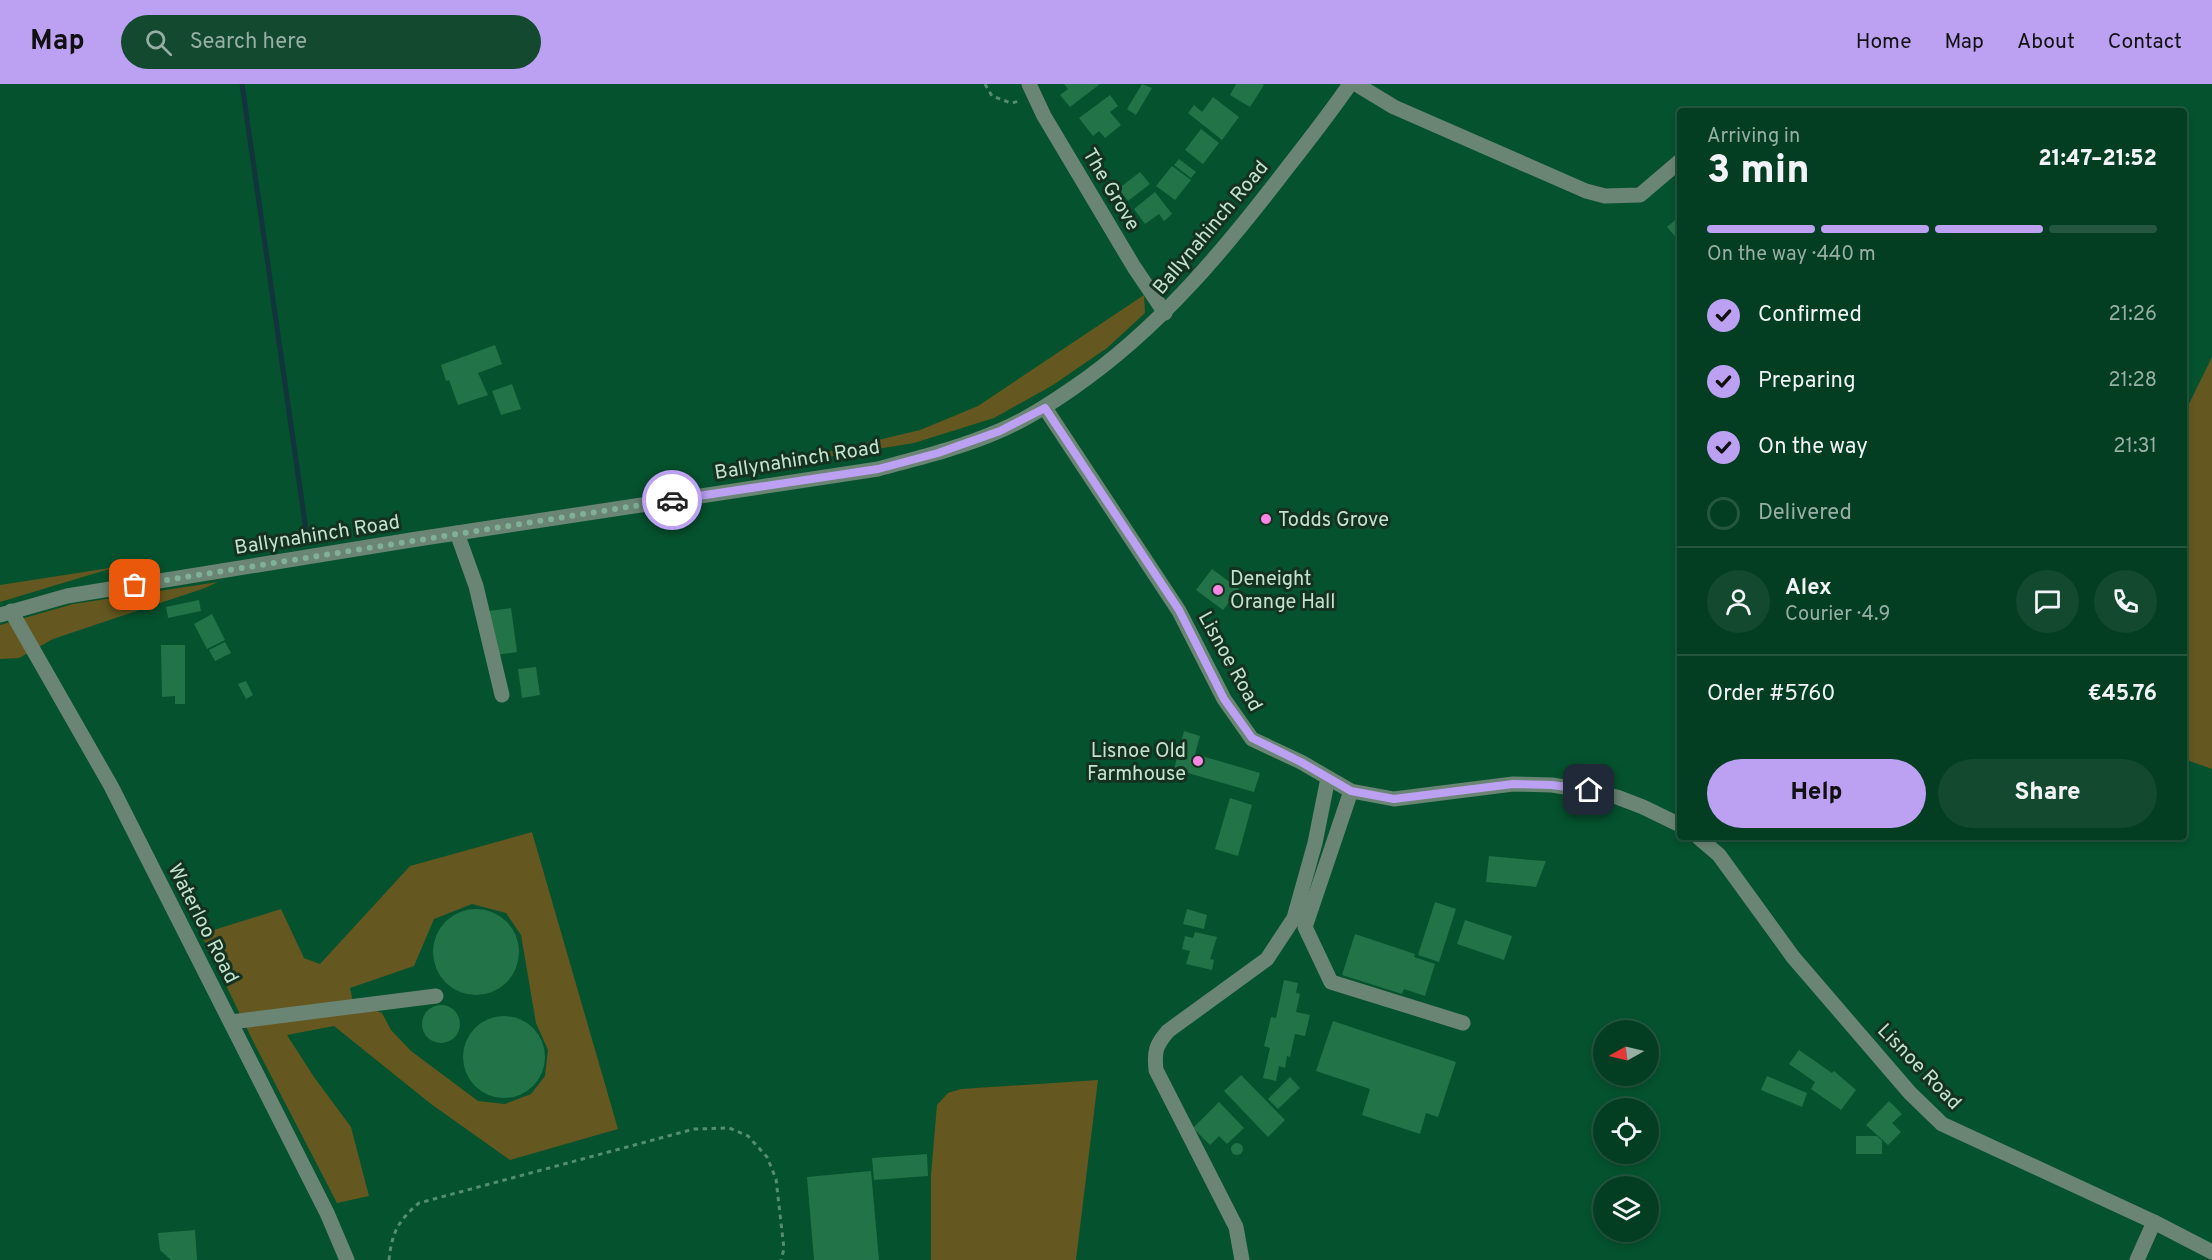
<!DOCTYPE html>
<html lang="en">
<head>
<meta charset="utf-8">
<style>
  body { margin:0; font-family:Overpass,sans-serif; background:#12492f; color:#f1f3f6; height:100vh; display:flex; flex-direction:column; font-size:22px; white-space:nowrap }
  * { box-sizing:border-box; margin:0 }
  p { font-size:20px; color:#97aea5 }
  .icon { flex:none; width:33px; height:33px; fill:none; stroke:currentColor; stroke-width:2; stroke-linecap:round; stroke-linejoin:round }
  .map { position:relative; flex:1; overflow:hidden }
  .sheet { position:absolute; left:1677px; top:24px; width:510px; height:732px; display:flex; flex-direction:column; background:#043e22; border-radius:6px; box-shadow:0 3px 9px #0003,0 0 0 2px #255740 }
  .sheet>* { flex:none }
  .needle { width:39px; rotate:262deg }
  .fabs { position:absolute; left:1593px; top:936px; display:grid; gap:12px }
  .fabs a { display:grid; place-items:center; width:66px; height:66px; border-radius:50%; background:#043e22; box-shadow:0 3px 9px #0003,0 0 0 2px #255740; font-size:30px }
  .pin { position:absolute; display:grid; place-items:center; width:51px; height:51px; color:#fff; margin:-26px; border-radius:12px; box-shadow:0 3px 9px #0006 }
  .courier { position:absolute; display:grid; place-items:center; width:60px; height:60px; margin:-30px; border:4px solid #bca0f2; border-radius:50%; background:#fff; color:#222; box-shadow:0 2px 8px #0007 }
  .head em { font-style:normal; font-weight:800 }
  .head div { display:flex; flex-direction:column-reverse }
  .head { display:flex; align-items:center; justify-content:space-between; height:102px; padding:0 30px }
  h1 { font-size:39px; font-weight:800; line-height:45px }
  .bar { display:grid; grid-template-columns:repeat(4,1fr); gap:9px 6px; align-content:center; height:72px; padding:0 30px }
  .bar i { height:8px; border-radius:4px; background:#255740 }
  .bar .on { background:#bca0f2 }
  .bar p { grid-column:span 4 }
  .line { display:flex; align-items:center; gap:15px; padding:0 30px; border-top:2px solid #255740 }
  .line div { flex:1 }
  .round { display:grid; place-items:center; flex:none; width:63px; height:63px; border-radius:32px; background:#12492f }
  ol { padding:0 30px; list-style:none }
  li { display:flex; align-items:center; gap:18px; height:66px }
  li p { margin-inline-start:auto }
  li .icon { padding:6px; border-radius:50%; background:#bca0f2; color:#111; stroke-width:4 }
  li:last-child { color:#97aea5 }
  li i { width:33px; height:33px; border:3px solid #255740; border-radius:50% }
  .button { display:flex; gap:12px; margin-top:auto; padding:12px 30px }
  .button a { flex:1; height:69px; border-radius:36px; background:#bca0f2; color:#111; font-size:24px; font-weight:800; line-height:69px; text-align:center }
  .button a+a { background:#12492f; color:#f1f3f6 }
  header { display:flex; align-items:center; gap:36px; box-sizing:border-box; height:84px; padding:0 30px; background:#bca0f2; color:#111 }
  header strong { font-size:28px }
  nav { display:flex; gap:33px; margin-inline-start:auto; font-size:21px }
  .search { width:420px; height:54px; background:#12492f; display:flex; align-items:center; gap:15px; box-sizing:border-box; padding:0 21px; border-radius:33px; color:#97aea5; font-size:22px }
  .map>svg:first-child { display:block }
  .green { fill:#64571f; fill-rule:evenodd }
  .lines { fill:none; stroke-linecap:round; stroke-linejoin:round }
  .stream { stroke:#12343c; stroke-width:5 }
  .building { fill:#227348 }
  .path { stroke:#548e70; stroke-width:3; stroke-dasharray:4.5 4.5; stroke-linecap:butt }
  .minor { stroke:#6a8573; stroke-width:15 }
  .done { stroke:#80b095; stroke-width:6; stroke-dasharray:0 10.8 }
  .route { stroke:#bca0f2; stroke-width:8 }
  .poi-dot { fill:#fc86e3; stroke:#153120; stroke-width:2 }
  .labels { text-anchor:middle; stroke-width:6; stroke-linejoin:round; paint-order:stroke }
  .street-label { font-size:20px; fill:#c3e3cd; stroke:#153120 }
  .poi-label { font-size:20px; fill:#c3e3cd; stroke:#153120; text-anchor:start }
</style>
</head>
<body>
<header>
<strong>Map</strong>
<div class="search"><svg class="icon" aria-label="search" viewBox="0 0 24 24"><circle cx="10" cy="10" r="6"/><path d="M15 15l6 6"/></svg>Search here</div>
<nav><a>Home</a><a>Map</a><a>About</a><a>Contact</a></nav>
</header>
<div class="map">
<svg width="2212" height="1176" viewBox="0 0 2212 1176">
  <rect width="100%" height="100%" fill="#05522e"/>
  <g class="green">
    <path d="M1144,211L1145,229L1107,264L1053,301L994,334L914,359L761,384L920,346L978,322Z"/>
    <path d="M2212,273V685L2184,675V330Z"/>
    <path d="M116,483L0,518V501Z"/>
    <path d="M218,498L205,504L53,555L19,574L0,575V541L73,520Z"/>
    <path d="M532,748L618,1045L510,1076L431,1020L334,942L287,951L314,993L351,1043L369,1112L337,1119L253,957L201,850L281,825L304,874L320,880L410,782ZM472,820L506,829L521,851L536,939L548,966L545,992L531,1010L505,1020L478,1017L411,967L391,946L382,929L353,918L350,904L414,882L434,835Z"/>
    <path d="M1098,996L1076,1176H931V1091L937,1021L948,1009L961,1005Z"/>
  </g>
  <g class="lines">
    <path class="stream" d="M242,0L307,453"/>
  </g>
  <g class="building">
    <path d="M1064,0H1100L1070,23L1060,11L1068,5Z"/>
    <path d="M1142,0L1152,4L1136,31L1127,25Z"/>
    <path d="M1236,0H1262L1264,1L1250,23L1230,11Z"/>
    <path d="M1110,11L1118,22L1110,28L1121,41L1105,54L1099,47L1093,52L1079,34Z"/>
    <path d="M1213,13L1239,33L1222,56L1188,29L1194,21L1202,28Z"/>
    <path d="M1201,45L1219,59L1203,80L1185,66Z"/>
    <path d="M1179,75L1196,88L1191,94L1174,81Z"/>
    <path d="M1172,82L1191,96L1175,116L1156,102Z"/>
    <path d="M1140,88L1150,100L1128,117L1118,105Z"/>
    <path d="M1155,108L1172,130L1164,137L1159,130L1145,140L1134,125Z"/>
    <path d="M1680,132V158L1667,143Z"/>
    <path d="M495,261L502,280L478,289L488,311L458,321L449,296L446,297L441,281Z"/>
    <path d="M512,300L521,325L501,331L492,307Z"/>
    <path d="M1212,485L1239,505L1223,526L1196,506Z"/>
    <path d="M199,516L201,527L168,534L166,523Z"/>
    <path d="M511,524L517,568L495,571L489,527Z"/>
    <path d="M212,530L225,556L207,565L194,540Z"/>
    <path d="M225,558L231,569L215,577L209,566Z"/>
    <path d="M161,561H185V620H175V612L162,613Z"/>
    <path d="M536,583L540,611L522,614L518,585Z"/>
    <path d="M246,597L253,611L246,615L238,600Z"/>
    <path d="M1184,647L1200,652L1195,670L1260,689L1254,708L1174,685Z"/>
    <path d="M1230,714L1252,721L1238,772L1215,765Z"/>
    <path d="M1489,772L1531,776L1546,777L1536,803L1529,802L1486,798Z"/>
    <path d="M1435,818L1456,825L1439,878L1418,871Z"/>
    <circle cx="476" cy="868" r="43"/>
    <path d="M1187,825L1207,831L1204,845L1183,840Z"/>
    <path d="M1465,836L1512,852L1504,876L1457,860Z"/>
    <path d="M1195,848L1217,853L1210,875L1214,876L1212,886L1186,880L1190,867L1182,865L1185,852L1193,854Z"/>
    <path d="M1355,850L1415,870L1414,873L1435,880L1425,912L1404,905L1402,910L1342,891Z"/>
    <path d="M1284,896L1298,899L1296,909L1300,910L1296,928L1310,931L1305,952L1295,950L1290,973L1287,972L1285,984L1279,982L1276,997L1263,994L1270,964L1264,962L1271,933L1276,934Z"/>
    <circle cx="441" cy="940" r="19"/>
    <circle cx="504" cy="973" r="41"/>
    <path d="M1333,937L1456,978L1438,1033L1426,1029L1420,1050L1362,1031L1370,1005L1316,987Z"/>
    <path d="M1799,966L1832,989L1834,987L1856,1006L1841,1026L1811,1005L1815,998L1789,980Z"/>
    <path d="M1241,991L1285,1036L1268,1053L1224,1007Z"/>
    <path d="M1767,992L1807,1009L1802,1023L1761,1006Z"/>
    <path d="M1290,993L1300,1004L1278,1025L1268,1015Z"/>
    <path d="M1889,1017L1902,1030L1892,1039L1901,1048L1888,1061L1866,1041Z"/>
    <path d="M1219,1018L1244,1044L1227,1060L1219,1052L1210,1061L1193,1044Z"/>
    <path d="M1856,1052H1877L1882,1057V1070H1856Z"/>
    <circle cx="1237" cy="1065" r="6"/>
    <path d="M927,1070L928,1092L874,1096L872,1074Z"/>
    <path d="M871,1087L879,1176H814L807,1093Z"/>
    <path d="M195,1146L197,1176H171L160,1166L158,1149Z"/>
  </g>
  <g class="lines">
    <g class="path">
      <path d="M985,0L992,12L1011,19L1020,17"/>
      <path d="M389,1176C392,1148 398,1137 419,1119L694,1045L729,1044L748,1052L767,1073L776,1095L784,1165L781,1176"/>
    </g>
    <g class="minor">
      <path d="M1029,0L1044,32L1134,183L1165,229"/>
      <path d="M1356,0L1394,23L1586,107L1605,112L1640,111L1680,77"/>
      <path d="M1045,324L1179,527L1224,615L1252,655L1301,678L1351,707L1394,715L1513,700L1552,701L1589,707L1617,713L1643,723L1680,741"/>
      <path d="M457,449L476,502L502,611"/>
      <path d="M11,527L111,702L327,1129L347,1176"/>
      <path d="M0,531L67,512L411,456L878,385C918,374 960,364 999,347C1026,336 1050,320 1073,304C1159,245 1225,165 1287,84C1309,56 1330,29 1350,0"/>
      <path d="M1351,707L1305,843L1331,898L1463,939"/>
      <path d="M1698,753L1719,771L1793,873L1910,1009L1942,1040L2154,1138L2212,1168"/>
      <path d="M231,938L436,912"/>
      <path d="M1242,1176L1236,1143L1156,986C1154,967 1156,961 1168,947L1267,875L1294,834L1315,759L1328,694"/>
      <path d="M2137,1176L2154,1138"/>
    </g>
  </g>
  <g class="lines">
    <path class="done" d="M135,501L672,416"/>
    <path class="route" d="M672,416L878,385L938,369L1000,347L1045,324L1179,526L1224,615L1252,654L1301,678L1351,707L1394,715L1513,700L1552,701L1589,706"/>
  </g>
  <g class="poi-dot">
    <circle cx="1266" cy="435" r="6"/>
    <circle cx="1218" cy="506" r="6"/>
    <circle cx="1198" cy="677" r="6"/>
  </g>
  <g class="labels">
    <g class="street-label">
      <text transform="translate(1112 105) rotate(59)" y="7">The Grove</text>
      <text transform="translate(1210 143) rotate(-50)" y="7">Ballynahinch Road</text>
      <text transform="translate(797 375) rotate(-9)" y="7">Ballynahinch Road</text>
      <text transform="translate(317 450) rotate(-9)" y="7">Ballynahinch Road</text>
      <text transform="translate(1231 577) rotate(61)" y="7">Lisnoe Road</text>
      <text transform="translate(204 839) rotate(63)" y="7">Waterloo Road</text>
      <text transform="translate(1920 982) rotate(46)" y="7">Lisnoe Road</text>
    </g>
    <g class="poi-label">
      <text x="1278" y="442">Todds Grove</text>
      <text x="1230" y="501">Deneight<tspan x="1230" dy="23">Orange Hall</tspan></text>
      <text x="1186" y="673" text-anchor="end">Lisnoe Old<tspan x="1186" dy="23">Farmhouse</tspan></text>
    </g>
  </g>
</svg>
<div class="fabs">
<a><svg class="needle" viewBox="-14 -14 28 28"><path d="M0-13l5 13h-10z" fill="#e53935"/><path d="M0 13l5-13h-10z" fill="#97aea5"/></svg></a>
<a><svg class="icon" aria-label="locate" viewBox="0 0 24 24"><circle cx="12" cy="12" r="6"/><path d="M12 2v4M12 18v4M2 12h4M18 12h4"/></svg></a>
<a><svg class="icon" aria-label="layers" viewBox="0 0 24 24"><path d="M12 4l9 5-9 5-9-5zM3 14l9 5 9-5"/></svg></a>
</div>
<div class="pin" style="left:135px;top:501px;background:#ea580c"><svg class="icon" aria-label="bag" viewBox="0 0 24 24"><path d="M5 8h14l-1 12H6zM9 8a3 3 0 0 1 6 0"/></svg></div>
<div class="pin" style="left:1589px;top:706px;background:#1f2937"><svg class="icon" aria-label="home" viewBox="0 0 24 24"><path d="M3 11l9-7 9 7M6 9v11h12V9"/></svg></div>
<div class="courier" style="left:672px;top:416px"><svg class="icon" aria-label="car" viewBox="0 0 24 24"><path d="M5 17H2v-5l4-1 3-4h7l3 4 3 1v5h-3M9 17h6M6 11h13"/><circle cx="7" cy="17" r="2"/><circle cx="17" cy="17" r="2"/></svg></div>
<section class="sheet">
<div class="head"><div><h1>3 min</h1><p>Arriving in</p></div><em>21:47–21:52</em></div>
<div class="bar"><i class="on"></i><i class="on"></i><i class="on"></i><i></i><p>On the way · 440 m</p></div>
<ol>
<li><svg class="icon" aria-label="check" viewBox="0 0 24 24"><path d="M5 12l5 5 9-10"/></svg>Confirmed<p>21:26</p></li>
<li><svg class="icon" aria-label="check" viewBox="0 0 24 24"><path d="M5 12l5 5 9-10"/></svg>Preparing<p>21:28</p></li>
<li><svg class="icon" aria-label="check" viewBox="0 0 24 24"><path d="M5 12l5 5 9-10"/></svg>On the way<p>21:31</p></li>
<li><i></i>Delivered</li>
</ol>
<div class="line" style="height:108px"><a class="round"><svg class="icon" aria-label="person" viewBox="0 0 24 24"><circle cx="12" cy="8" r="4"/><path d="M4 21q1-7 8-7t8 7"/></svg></a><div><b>Alex</b><p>Courier · 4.9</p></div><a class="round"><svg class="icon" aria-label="chat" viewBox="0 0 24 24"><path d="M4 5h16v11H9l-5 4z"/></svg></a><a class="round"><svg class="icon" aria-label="phone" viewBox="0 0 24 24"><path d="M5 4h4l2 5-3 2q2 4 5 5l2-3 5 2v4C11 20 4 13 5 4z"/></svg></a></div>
<div class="line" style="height:78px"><div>Order #5760</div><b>€45.76</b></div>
<div class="button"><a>Help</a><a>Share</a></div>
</section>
</div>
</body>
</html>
